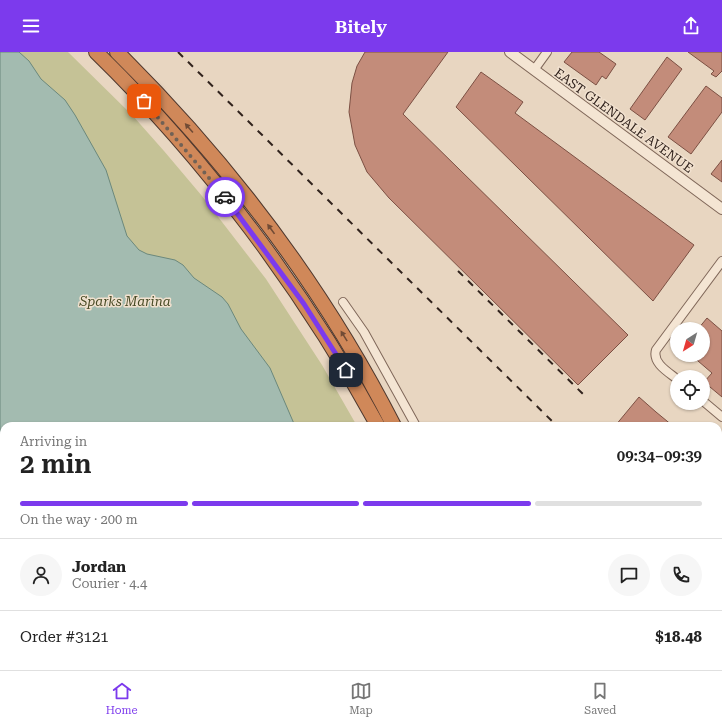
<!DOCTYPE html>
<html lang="en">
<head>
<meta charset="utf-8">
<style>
  body { margin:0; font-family:"Roboto Serif",serif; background:#f6f6f6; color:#222; height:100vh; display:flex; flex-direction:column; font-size:15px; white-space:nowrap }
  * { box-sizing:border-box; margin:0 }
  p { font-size:13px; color:#767676 }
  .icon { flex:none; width:22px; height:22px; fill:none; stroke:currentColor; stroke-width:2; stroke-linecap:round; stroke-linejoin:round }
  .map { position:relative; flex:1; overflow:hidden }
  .sheet { position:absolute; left:0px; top:370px; width:722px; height:248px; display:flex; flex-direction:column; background:#fff; border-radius:12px 12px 0 0; box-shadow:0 1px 3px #0004 }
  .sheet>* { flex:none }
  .needle { width:26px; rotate:217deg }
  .tools { position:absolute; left:670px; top:270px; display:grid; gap:8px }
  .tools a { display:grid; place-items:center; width:40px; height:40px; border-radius:50%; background:#fff; box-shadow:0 1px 3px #0004; font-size:20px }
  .pin { position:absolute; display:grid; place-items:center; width:34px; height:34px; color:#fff; margin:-17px; border-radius:8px; box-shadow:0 2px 6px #0006 }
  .courier { position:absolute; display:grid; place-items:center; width:40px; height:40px; margin:-20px; border:3px solid #7c3aed; border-radius:50%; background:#fff; color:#222; box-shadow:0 1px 5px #0007 }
  .head em { font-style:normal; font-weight:600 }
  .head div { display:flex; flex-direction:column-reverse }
  .head { display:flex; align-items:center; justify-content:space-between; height:68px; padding:0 20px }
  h1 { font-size:26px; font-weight:600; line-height:30px }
  .bar { display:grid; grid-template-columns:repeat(4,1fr); gap:6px 4px; align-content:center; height:48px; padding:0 20px }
  .bar i { height:5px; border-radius:3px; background:#e0e0e0 }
  .bar .on { background:#7c3aed }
  .bar p { grid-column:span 4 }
  .line { display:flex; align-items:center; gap:10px; padding:0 20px; border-top:1px solid #e0e0e0 }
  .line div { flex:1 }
  .round { display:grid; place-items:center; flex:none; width:42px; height:42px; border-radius:21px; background:#f6f6f6 }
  header { display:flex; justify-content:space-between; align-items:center; height:52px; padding:0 20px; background:#7c3aed; color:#fff; font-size:18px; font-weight:600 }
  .menu { display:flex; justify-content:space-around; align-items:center; height:56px; border-top:1px solid #e0e0e0; background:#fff; font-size:11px; color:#767676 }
  .menu a { display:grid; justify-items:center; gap:2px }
  .menu .on { color:#7c3aed }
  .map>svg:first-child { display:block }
  .green { fill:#c5c296 }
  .water { fill:#a3bbb0; stroke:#6b887c }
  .building { fill:#c38c7a; stroke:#7c5043 }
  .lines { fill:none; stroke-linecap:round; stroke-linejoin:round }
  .minor-casing { stroke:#80685a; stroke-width:10 }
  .tertiary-casing { stroke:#80685a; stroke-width:12 }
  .motorway-casing { stroke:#4e382e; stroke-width:16 }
  .minor { stroke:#f4e5d3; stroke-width:8 }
  .tertiary { stroke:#f4e5d3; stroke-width:10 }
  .motorway { stroke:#d08859; stroke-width:14 }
  .rail { stroke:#31231d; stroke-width:2; stroke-dasharray:7 7; stroke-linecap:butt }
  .oneway { fill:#714b35 }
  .done { stroke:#716256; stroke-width:4; stroke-dasharray:0 7.2 }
  .route { stroke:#7c3aed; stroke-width:5 }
  .labels { text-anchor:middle; stroke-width:3; stroke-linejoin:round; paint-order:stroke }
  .street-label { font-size:13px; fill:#31231d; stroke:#f1e1cf }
  .park-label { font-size:13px; font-style:italic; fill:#484b26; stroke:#f1e1cf }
</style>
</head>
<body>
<header><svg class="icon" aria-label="menu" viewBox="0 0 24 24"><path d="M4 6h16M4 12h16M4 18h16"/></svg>Bitely<svg class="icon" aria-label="share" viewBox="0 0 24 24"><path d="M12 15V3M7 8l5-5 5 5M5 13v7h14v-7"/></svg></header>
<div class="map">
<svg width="722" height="618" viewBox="0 0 722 618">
  <rect width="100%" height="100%" fill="#e8d6c1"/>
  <path class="green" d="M0,0H68L133,64L164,99L202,144L266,227L322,313L357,374H4V614H384L381,618H0Z"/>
  <path class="water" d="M0,0H19L29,9L41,27L65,48L75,63L106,118L127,184L139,198L147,202L175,208L183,213L194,226L222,245L228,252L241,277L270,316L295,374H4V614H360L357,618H0Z"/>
  <g class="building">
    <path d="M365,0H448L403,62L628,283L578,333L389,146L367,120L355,93L349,60L352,31L357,14Z"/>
    <path d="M572,0H599L616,12L606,27L602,24L596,33L564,10Z"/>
    <path d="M688,0H722V19L716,25L711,22L714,19Z"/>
    <path d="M667,5L682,17L645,68L630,57Z"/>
    <path d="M481,20L523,50L515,61L694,193L653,249L456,55Z"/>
    <path d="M706,34L722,46V60L691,102L668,85Z"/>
    <path d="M722,108V130L711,122Z"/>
    <path d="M707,266L722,279V345L704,330L712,321L691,303H703V277H698Z"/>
    <path d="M639,345L656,360L673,374H615Z"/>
  </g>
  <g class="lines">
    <g class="minor-casing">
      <g id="minor">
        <path d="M534,18L547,0"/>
        <path d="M343,250L364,280L416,374"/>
        <path d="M677,327C668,320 652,311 656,298L722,209"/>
        <path d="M703,349L722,365"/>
        <path d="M535,614L537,618"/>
      </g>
    </g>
    <g class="tertiary-casing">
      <path id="tertiary" d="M510,0L722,157"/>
    </g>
    <g class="motorway-casing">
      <g id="motorway">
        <path d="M96,0C205,106 305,240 378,374"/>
        <path d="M117,0C228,110 323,235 394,374"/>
        <path d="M472,614L473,618"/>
        <path d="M489,614L491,618"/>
        <path d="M505,614L507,618"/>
        <path d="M520,614L522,618"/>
      </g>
    </g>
    <use href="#minor" class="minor"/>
    <use href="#tertiary" class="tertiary"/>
    <use href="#motorway" class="motorway"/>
    <g class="rail">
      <path d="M178,0L557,374"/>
      <path d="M458,219L584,343"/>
      <path d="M718,532L722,536"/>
    </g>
  </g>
  <defs><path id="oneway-solid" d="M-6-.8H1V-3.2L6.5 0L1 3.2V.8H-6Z"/></defs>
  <g class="oneway">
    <use href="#oneway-solid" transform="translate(189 76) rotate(-131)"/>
    <use href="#oneway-solid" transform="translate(271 177) rotate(-126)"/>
    <use href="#oneway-solid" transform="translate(344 284) rotate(-122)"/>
  </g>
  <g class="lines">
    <path class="done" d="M144,49L225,145"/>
    <path class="route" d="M225,145L304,252L346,318"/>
  </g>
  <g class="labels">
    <g class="street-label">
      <text transform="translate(624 68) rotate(36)" y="5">EAST GLENDALE AVENUE</text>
    </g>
    <g class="park-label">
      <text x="125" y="254">Sparks Marina</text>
    </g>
  </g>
</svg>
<div class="tools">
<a><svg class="needle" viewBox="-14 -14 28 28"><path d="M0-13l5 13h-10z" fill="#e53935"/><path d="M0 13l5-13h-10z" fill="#767676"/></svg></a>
<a><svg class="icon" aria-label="locate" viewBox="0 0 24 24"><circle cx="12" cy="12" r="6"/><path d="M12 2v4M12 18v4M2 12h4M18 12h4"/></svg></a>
</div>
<div class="pin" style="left:144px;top:49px;background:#ea580c"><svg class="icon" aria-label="bag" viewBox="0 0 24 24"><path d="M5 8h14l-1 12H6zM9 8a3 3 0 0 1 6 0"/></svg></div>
<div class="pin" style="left:346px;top:318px;background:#1f2937"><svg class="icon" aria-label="home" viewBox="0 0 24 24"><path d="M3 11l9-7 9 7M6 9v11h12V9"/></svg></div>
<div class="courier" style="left:225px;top:145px"><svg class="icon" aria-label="car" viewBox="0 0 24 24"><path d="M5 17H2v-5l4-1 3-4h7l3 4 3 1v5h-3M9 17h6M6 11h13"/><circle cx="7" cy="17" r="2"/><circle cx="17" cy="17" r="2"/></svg></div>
<section class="sheet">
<div class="head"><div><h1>2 min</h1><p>Arriving in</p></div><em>09:34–09:39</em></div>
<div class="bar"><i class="on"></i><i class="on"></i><i class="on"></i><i></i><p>On the way · 200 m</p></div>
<div class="line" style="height:72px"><a class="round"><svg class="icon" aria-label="person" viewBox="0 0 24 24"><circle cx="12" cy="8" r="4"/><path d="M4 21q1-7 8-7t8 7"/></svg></a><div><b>Jordan</b><p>Courier · 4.4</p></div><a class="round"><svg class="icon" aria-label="chat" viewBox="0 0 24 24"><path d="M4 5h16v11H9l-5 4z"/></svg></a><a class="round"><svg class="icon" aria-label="phone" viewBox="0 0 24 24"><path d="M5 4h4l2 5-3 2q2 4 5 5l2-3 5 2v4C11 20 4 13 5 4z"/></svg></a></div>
<div class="line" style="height:52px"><div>Order #3121</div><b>$18.48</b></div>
</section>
</div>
<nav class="menu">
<a class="on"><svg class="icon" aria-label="home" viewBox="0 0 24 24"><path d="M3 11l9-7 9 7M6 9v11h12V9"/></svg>Home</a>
<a><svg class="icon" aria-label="map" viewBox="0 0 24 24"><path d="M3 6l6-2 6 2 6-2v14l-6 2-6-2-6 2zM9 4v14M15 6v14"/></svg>Map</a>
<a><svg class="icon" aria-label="saved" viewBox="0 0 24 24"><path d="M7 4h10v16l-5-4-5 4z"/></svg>Saved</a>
</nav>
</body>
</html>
